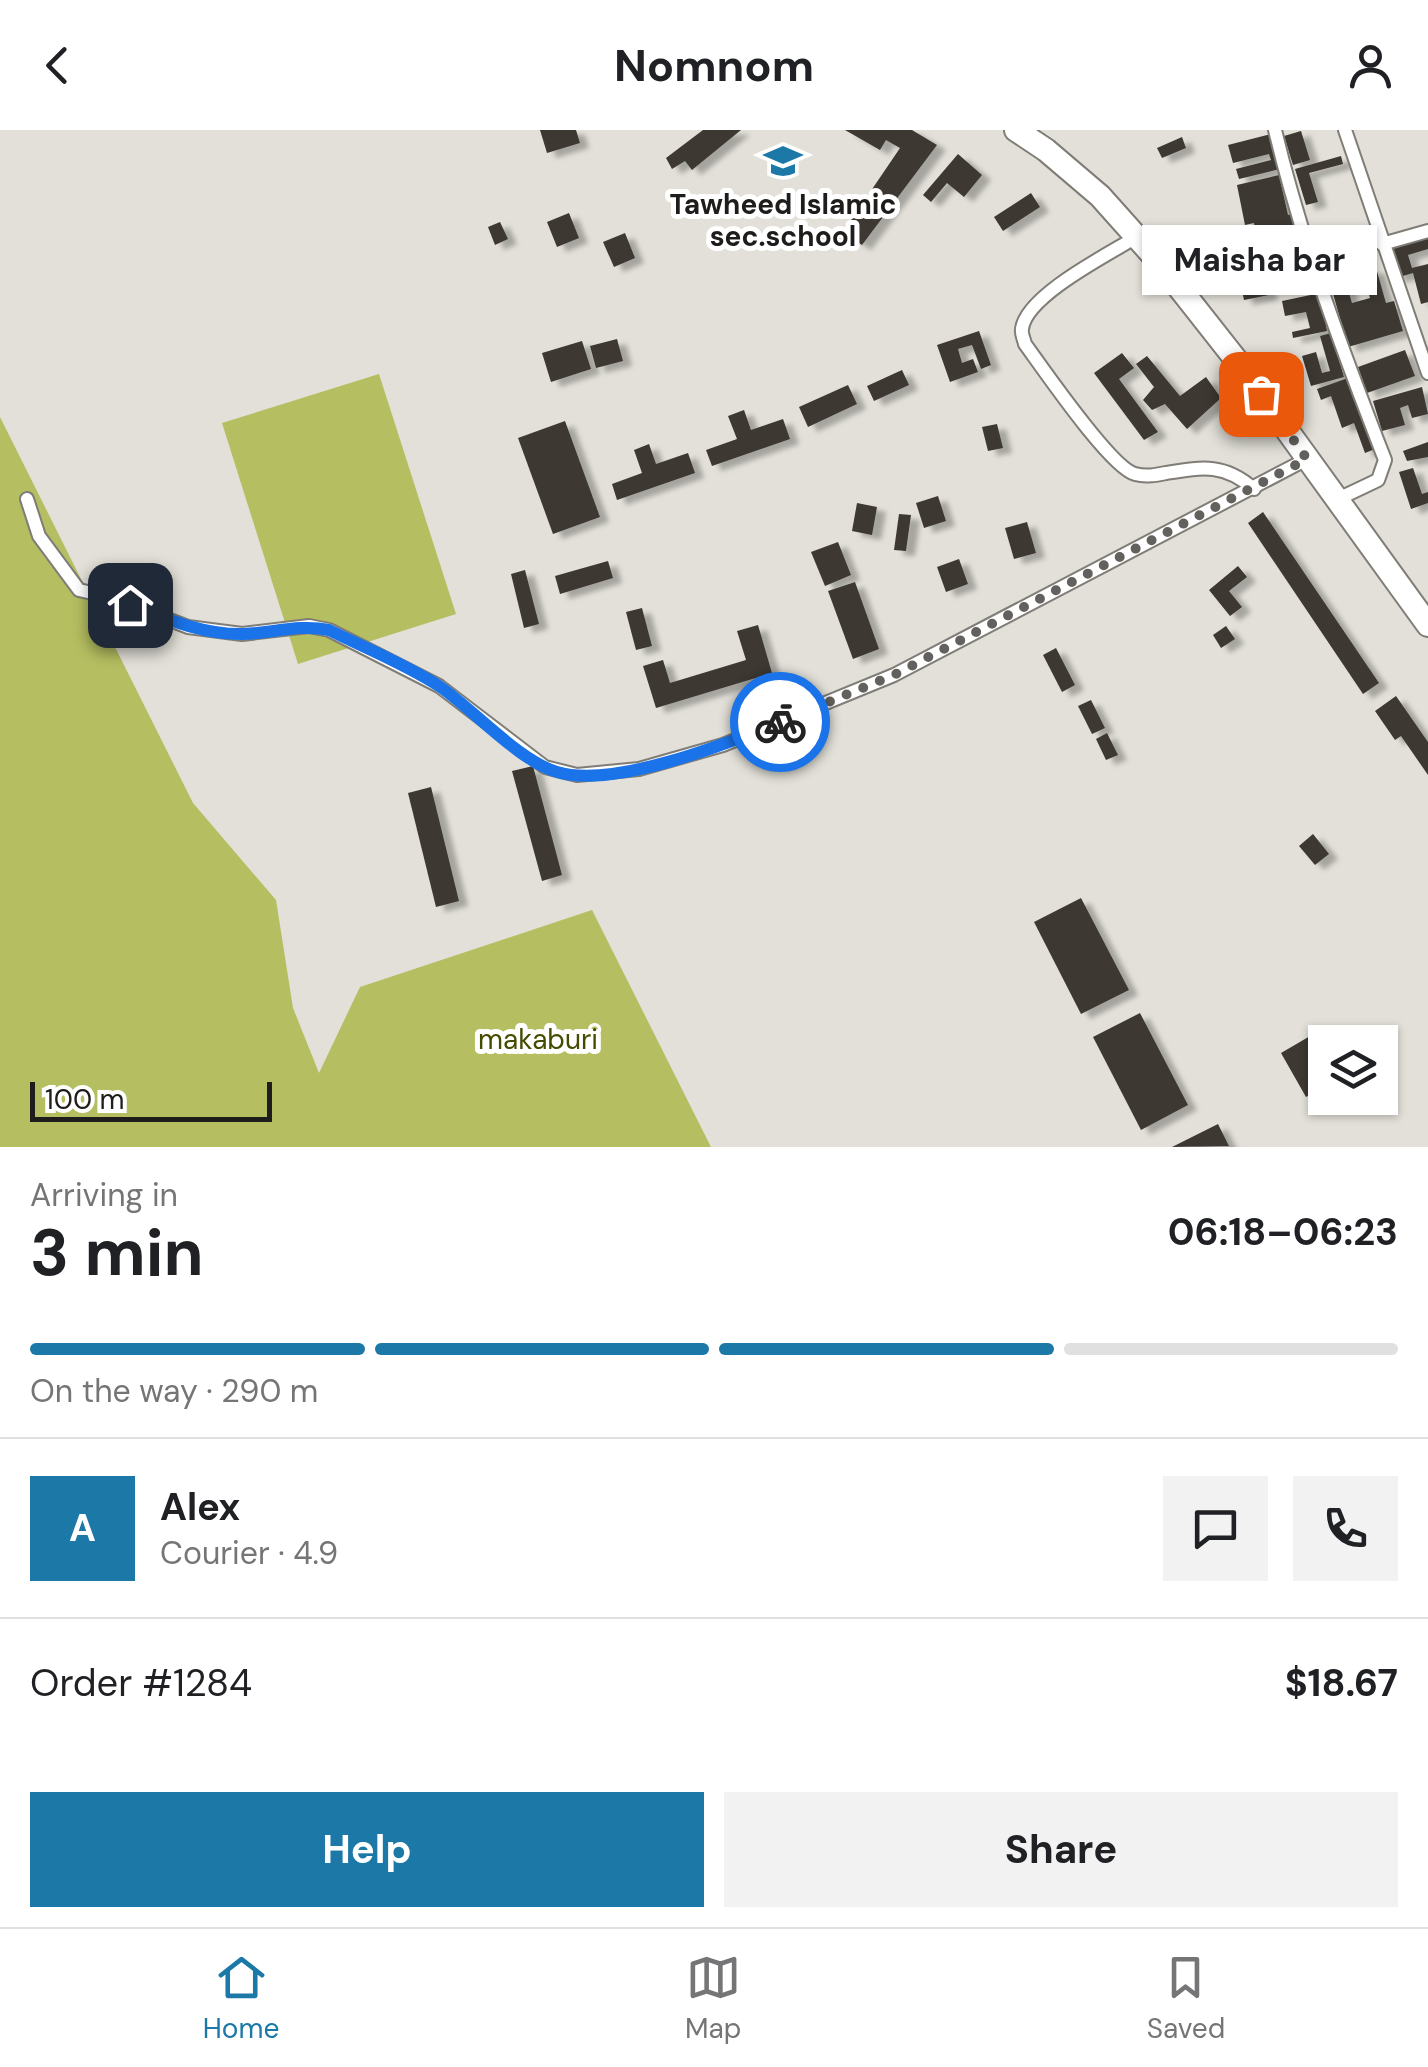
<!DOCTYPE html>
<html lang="en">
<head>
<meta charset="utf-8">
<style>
  body { margin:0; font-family:"DM Sans",sans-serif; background:#f2f2f2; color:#202124; height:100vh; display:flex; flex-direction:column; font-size:38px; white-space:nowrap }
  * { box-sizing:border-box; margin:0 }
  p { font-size:32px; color:#757577 }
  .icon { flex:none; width:55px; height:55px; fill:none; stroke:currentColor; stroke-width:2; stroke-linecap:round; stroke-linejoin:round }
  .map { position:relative; height:1017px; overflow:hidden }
  .panel { display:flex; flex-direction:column; background:#fff; flex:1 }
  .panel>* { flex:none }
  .buttons { position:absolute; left:1308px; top:895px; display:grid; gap:20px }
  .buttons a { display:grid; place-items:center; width:90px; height:90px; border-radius:0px; background:#fff; box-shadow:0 2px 8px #0004; font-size:50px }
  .scale { position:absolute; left:30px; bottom:25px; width:242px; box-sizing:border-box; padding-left:10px; border:5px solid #1e1d1b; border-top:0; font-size:28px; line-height:35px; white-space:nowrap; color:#1e1d1b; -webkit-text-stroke:8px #fff; paint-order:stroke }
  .pin { position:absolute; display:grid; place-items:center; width:85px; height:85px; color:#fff; margin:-42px; border-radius:20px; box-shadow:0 5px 15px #0006 }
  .courier { position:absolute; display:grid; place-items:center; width:100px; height:100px; margin:-50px; border:8px solid #1a73e8; border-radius:50%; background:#fff; color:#222; box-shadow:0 2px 12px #0007 }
  .bubble { position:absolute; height:70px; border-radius:0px; background:#fff; box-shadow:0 2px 8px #0004; font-size:32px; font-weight:700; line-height:70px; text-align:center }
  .summary em { font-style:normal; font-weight:700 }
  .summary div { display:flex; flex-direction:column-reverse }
  .summary { display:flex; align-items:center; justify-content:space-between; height:170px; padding:0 30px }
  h1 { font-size:65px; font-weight:700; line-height:75px }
  .bar { display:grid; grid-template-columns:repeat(4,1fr); gap:15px 10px; align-content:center; height:120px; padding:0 30px }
  .bar i { height:12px; border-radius:8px; background:#e0e0e0 }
  .bar .selected { background:#1c78a6 }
  .bar p { grid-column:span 4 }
  .line { display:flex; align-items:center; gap:25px; padding:0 30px; border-top:2px solid #e0e0e0 }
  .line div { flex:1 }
  .round { display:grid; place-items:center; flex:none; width:105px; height:105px; border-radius:0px; background:#f2f2f2 }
  .button { display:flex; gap:20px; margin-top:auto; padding:20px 30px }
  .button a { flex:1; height:115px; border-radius:0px; background:#1c78a6; color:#fff; font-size:40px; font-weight:700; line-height:115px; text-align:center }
  .button a+a { background:#f2f2f2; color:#202124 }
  header { display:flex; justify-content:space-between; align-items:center; height:130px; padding:0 30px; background:#fff; font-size:45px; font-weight:700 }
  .tabs { display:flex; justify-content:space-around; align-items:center; height:140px; border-top:2px solid #e0e0e0; background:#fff; font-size:28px; color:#757577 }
  .tabs a { display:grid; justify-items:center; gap:5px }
  .tabs .selected { color:#1c78a6 }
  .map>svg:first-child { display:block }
  .green { fill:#b5be61 }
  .building { fill:#3d3833; filter:url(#shadow) }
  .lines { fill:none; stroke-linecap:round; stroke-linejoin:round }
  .street-casing { stroke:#7f7d76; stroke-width:16 }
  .highway-casing { stroke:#7f7d76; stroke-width:26 }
  .street { stroke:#fff; stroke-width:12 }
  .highway { stroke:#fff; stroke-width:22 }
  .done { stroke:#63615d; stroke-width:10; stroke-dasharray:0 18 }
  .route { stroke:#1a73e8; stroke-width:12 }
  .labels { text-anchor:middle; stroke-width:10; stroke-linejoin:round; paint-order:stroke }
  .poi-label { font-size:28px; font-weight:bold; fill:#1e1d1b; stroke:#fff }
  .park-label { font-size:28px; fill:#464b00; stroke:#fff }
</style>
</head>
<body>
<header><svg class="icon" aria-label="back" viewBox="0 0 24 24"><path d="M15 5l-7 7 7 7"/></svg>Nomnom<svg class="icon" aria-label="person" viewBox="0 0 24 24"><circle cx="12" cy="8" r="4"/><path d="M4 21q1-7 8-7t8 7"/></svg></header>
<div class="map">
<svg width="1428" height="1017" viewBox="0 0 1428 1017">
  <defs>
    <filter id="shadow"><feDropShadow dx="9" dy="5" stdDeviation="2.5" flood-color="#0004"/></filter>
  </defs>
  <rect width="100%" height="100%" fill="#e2e0d8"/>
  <g class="green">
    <path d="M379,244L456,484L298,534L222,293Z"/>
    <path d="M0,287L193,673L276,770L293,878L319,943L360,857L592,780L711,1017H0Z"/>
  </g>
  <g class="building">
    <path d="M540,0H576L580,13L547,23Z"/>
    <path d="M703,0H741L692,40L685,31L672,39L666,28Z"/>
    <path d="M845,0H912L937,15L862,115L843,102L900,18L886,10L880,20Z"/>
    <path d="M1301,1L1310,30L1293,35L1284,6Z"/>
    <path d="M1271,4L1280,39L1239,49L1236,39L1271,30L1269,24L1233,33L1228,15Z"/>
    <path d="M1182,7L1186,18L1162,28L1157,18Z"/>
    <path d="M958,24L982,45L964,67L947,53L931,72L923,65Z"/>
    <path d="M1341,26L1343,34L1309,43L1318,72L1306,75L1295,39Z"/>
    <path d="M1279,45L1288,85L1295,83L1302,115L1244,127L1238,102L1253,99L1256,112L1288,105L1286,97L1256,103L1254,93L1245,95L1237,55Z"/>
    <path d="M1031,63L1040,77L1003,101L994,87Z"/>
    <path d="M569,83L579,108L557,117L547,92Z"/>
    <path d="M500,92L508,109L495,115L488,97Z"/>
    <path d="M625,103L635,128L614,137L603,112Z"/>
    <path d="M1428,105V119L1408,125L1412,138L1428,134V172L1421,174L1413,143L1396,148L1387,117Z"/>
    <path d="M1331,125L1333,132L1351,127L1354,138L1327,146L1321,128Z"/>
    <path d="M1263,137L1269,165L1244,170L1238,142Z"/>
    <path d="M1376,138L1386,173L1394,171L1403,201L1348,217L1330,153L1345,149L1352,173L1370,168L1362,141Z"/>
    <path d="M1320,163L1327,201L1293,208L1292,202L1310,198L1306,182L1285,186L1282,171Z"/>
    <path d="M979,201L991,235L981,239L972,215L958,219L962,233L973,229L978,242L950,252L937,215Z"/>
    <path d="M1331,203L1344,247L1311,256L1302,226L1316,222L1322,243L1330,241L1320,206Z"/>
    <path d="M617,209L623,231L596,238L590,216Z"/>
    <path d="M582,211L591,239L551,252L542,223Z"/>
    <path d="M1405,220L1415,246L1367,263L1358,237Z"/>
    <path d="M1122,223L1134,238L1119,249L1158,302L1144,310L1094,243Z"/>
    <path d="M1147,226L1180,266L1206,247L1221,268L1187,299L1165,274L1152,280L1143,270L1154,257L1136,234Z"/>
    <path d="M902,240L909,255L874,271L867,256Z"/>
    <path d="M1348,248L1375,319L1365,323L1354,293L1342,298L1331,266L1321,270L1317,259Z"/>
    <path d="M848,255L857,274L808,297L799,277Z"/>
    <path d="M1422,257L1428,284L1412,288L1408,275L1400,278L1405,295L1382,301L1373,271Z"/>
    <path d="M744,280L751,300L783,289L790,309L712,336L706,320L737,309L728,286Z"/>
    <path d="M565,291L600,387L553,404L518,308Z"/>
    <path d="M997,294L1003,318L988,321L982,297Z"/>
    <path d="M1428,312V327L1407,331L1403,321Z"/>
    <path d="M649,314L656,334L688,323L695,343L617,370L612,354L642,343L634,320Z"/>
    <path d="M1413,338L1422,364L1428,362V373L1411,379L1399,342Z"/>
    <path d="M938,366L946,391L924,398L916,373Z"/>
    <path d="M857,373L877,377L872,405L852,401Z"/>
    <path d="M1263,382L1379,553L1363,564L1248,393Z"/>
    <path d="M899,384L911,385L906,421L894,420Z"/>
    <path d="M1027,392L1036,423L1014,429L1005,398Z"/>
    <path d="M838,412L851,445L825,456L811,422Z"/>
    <path d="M959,429L968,454L946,462L937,437Z"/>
    <path d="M608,431L613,448L560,464L555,446Z"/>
    <path d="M1238,436L1247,447L1229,461L1242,477L1230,486L1209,460Z"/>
    <path d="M525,440L539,494L524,498L511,444Z"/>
    <path d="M855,452L879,519L853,529L828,461Z"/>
    <path d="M642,478L652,516L636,520L626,482Z"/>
    <path d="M758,495L772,543L656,578L643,536L663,530L670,553L746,530L737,501Z"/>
    <path d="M1226,496L1235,509L1221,518L1213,505Z"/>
    <path d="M1056,518L1075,555L1062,562L1043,525Z"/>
    <path d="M1396,566L1428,612V645L1401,606L1395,610L1375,581Z"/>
    <path d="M1091,570L1105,598L1092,604L1078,576Z"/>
    <path d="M1107,603L1118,625L1106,630L1096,609Z"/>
    <path d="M533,636L562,745L542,751L512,641Z"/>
    <path d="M431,657L459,771L436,777L408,663Z"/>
    <path d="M1313,704L1329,724L1315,735L1299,716Z"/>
    <path d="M1081,768L1129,860L1081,884L1034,792Z"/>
    <path d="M1140,883L1188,975L1141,1000L1093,907Z"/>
    <path d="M1329,895L1339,912H1325V956L1306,967L1281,923Z"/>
    <path d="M1218,994L1229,1016L1172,1017Z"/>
  </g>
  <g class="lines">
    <g class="street-casing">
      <g id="street">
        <path d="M1275,0C1302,113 1343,222 1385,330L1378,350L1338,369"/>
        <path d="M1345,0L1428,243"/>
        <path d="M1138,106C1111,123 1026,165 1022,199C1021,204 1024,209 1025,214C1044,240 1111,338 1135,344C1146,347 1156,345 1166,343C1203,337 1224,333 1254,359"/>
        <path d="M1382,114L1428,101"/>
        <path d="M1161,132C1245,140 1299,130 1379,106"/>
        <path d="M27,369L39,406L79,460L92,463L107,457L131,475L188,497L242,504L309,496L329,500L439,556L545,637L577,645L639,639L723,615L894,545L1307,329"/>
      </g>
    </g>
    <g class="highway-casing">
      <path id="highway" d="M1016,0L1046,20L1100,66L1159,132L1237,231L1428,495"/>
    </g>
    <use href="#street" class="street"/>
    <use href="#highway" class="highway"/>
  </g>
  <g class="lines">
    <path class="done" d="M780,592L894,545L1307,329L1261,264"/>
    <path class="route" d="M130,475C166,489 204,505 244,504C273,503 299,494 329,500C365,518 405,534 439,556C473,579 519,631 557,642C613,659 726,614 780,592"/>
  </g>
  <defs>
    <g id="school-bare" transform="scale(3)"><path d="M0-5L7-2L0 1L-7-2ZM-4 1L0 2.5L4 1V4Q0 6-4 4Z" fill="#1c78a6" stroke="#fff" stroke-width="2.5" paint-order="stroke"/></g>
  </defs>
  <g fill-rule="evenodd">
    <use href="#school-bare" x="783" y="31"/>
  </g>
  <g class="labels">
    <g class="poi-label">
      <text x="783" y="84">Tawheed Islamic<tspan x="783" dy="32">sec.school</tspan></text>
    </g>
    <g class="park-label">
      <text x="538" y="919">makaburi</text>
    </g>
  </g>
</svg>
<div class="buttons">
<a><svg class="icon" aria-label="layers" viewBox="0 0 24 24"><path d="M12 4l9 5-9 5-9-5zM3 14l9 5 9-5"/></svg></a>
</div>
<div class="scale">100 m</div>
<div class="pin" style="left:1261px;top:264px;background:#ea580c"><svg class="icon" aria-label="bag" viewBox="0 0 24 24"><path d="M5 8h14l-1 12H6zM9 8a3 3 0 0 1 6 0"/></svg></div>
<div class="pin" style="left:130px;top:475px;background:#1f2937"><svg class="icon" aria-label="home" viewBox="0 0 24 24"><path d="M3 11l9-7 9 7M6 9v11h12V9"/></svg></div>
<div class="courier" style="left:780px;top:592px"><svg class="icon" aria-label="bike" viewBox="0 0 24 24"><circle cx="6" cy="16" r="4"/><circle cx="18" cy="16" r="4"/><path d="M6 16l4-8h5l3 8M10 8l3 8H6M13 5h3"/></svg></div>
<div class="bubble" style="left:1142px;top:95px;width:235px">Maisha bar</div>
</div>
<section class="panel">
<div class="summary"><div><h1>3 min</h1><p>Arriving in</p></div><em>06:18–06:23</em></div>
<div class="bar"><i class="selected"></i><i class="selected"></i><i class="selected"></i><i></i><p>On the way · 290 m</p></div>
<div class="line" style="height:180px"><b class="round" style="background:#1c78a6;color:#fff">A</b><div><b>Alex</b><p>Courier · 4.9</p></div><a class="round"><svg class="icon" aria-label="chat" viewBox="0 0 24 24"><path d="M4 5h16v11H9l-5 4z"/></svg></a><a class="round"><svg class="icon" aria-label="phone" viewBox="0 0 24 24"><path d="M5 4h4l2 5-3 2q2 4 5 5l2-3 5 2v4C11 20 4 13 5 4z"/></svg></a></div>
<div class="line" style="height:130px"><div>Order #1284</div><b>$18.67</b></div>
<div class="button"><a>Help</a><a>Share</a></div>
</section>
<nav class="tabs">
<a class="selected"><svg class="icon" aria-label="home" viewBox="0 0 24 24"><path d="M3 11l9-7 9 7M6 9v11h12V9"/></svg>Home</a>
<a><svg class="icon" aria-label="map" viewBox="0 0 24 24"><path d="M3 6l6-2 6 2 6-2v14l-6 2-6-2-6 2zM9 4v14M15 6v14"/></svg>Map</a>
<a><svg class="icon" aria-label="saved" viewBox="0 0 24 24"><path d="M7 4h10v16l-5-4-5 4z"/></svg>Saved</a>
</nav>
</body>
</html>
